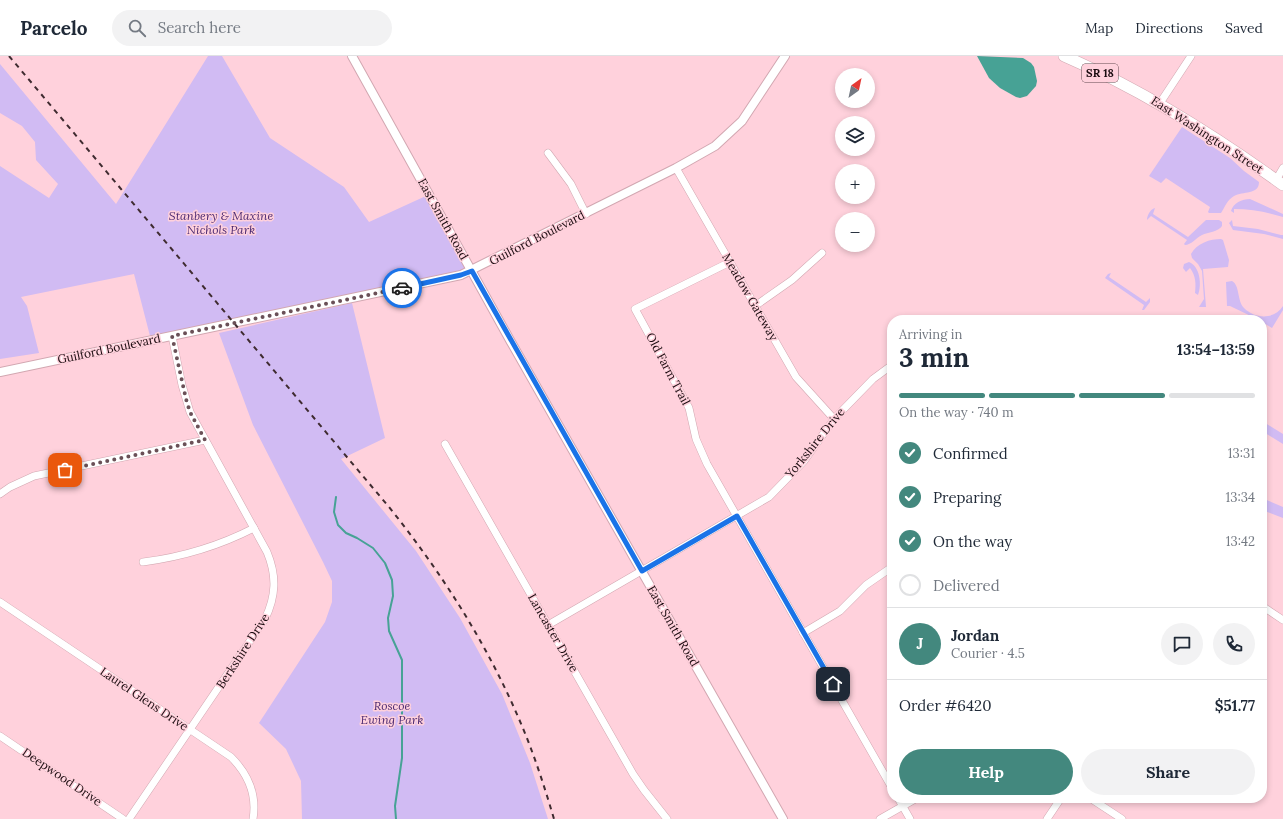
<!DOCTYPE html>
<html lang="en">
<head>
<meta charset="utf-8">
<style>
  body { margin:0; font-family:Lora,serif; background:#f2f2f3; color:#1f2937; height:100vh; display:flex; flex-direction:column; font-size:15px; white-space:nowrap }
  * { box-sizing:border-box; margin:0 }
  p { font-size:13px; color:#747a83 }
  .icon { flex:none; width:22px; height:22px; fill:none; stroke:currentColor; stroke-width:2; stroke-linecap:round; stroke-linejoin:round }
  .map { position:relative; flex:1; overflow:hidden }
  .side { position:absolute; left:887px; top:259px; width:380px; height:488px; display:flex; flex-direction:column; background:#fff; border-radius:16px; box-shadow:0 2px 6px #0003 }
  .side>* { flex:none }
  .needle { width:26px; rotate:33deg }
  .tools { position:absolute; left:835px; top:12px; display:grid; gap:8px }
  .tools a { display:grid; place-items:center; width:40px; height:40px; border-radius:50%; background:#fff; box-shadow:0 2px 6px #0003; font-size:20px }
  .pin { position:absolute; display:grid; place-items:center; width:34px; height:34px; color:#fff; margin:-17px; border-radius:8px; box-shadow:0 2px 6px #0006 }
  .courier { position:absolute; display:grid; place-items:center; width:40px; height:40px; margin:-20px; border:3px solid #1a73e8; border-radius:50%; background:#fff; color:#222; box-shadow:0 1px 5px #0007 }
  .summary em { font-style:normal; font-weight:800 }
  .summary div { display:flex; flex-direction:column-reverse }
  .summary { display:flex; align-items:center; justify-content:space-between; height:68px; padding:0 12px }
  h1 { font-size:26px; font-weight:800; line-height:30px }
  .bar { display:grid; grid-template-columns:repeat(4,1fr); gap:6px 4px; align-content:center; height:48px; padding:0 12px }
  .bar i { height:5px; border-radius:3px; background:#e0e1e3 }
  .bar .on { background:#43887e }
  .bar p { grid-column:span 4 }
  .line { display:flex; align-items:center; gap:10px; padding:0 12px; border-top:1px solid #e0e1e3 }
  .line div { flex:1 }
  .round { display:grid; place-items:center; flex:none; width:42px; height:42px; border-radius:21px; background:#f2f2f3 }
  ol { padding:0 12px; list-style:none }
  li { display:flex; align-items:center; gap:12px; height:44px }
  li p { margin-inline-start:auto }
  li .icon { padding:4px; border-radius:50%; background:#43887e; color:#fff; stroke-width:4 }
  li:last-child { color:#747a83 }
  li i { width:22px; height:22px; border:2px solid #e0e1e3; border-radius:50% }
  .cta { display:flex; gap:8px; margin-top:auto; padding:8px 12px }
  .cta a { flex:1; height:46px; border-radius:24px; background:#43887e; color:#fff; font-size:16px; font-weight:800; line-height:46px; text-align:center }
  .cta a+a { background:#f2f2f3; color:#1f2937 }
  header { display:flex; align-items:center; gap:24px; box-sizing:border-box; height:56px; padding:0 20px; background:#fff; border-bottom:1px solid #e0e1e3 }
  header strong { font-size:19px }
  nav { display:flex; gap:22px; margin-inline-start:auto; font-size:14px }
  .search { width:280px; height:36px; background:#f2f2f3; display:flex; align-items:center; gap:10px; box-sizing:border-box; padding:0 14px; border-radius:22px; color:#747a83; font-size:15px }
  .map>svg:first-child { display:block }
  .green { fill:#d1bbf3 }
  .water { fill:#47a295 }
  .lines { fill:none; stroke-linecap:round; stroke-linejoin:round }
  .stream { stroke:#47a295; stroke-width:2 }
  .minor-casing { stroke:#d2a7b1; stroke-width:8 }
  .tertiary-casing { stroke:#d2a7b1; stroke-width:10 }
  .trunk-casing { stroke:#d2a7b1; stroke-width:12 }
  .minor { stroke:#fff; stroke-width:7 }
  .tertiary { stroke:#fff; stroke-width:8 }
  .trunk { stroke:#fff; stroke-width:11 }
  .rail { stroke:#3f2b30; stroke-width:2; stroke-dasharray:5 5; stroke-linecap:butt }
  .done { stroke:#6a5057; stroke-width:4; stroke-dasharray:0 7.2 }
  .route { stroke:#1a73e8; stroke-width:5 }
  .labels { text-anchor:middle; stroke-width:3; stroke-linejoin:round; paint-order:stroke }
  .shield { fill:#ffd1dc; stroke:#5f464c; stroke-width:1 }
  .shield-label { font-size:11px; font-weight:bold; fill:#1a0b0f }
  .street-label { font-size:12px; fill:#1a0b0f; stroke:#ffd1dc }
  .park-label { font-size:12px; font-style:italic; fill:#4d2b72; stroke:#ffd1dc }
</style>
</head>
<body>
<header>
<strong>Parcelo</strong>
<div class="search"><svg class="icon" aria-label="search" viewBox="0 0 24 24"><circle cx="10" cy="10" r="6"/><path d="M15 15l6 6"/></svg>Search here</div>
<nav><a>Map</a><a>Directions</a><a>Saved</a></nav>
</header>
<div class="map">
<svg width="1283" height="763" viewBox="0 0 1283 763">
  <rect width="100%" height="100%" fill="#ffd1dc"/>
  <g class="green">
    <path d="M208,0H222L270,82L344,131L369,166L428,139L470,215L278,256L150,280L134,218L21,241L27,250L39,297L0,303V110L49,142L58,128L36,104L35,86L22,70L0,57V8L116,148Z"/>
    <path d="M1182,71L1230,102L1244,115L1259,126C1259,139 1243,135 1234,140C1227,144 1225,151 1221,157H1209L1208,156L1210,151L1166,122L1161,127L1149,120Z"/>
    <path d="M1250,143L1283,158V161C1267,156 1251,153 1234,153V157L1231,155C1233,147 1242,143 1250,143Z"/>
    <path d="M1155,152L1153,158L1188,181L1206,164H1219L1222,166V170C1218,176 1208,176 1202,179C1196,182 1191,189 1185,189L1184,188L1187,184L1151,160L1147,164C1147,160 1150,153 1155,152Z"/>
    <path d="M1232,164L1233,170L1258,173L1281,179H1283V183L1264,178L1233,174L1229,167Z"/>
    <path d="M1221,183L1223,184L1229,204L1228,211L1203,213L1206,251H1199L1204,243L1202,215L1198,208L1192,202L1191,198C1197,187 1210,183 1221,183Z"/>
    <path d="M1189,206C1200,210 1202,229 1198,239L1195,237C1196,228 1196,220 1190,212L1186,216L1183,212L1184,208Z"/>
    <path d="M1111,217L1109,221L1146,246L1150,242V246L1144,254H1142L1144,249L1105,222L1108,218Z"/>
    <path d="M1232,225C1240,229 1237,245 1244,252C1255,263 1274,264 1283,250V254L1272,272L1262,266V264L1255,262L1230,250H1227L1226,226Z"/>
    <path d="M352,247L385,382L341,403L416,495L460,562L502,638L530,707L548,763H302L301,725L286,693L259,667L325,566L332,546V525L323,506L253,369L219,277Z"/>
    <path d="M1262,365L1283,378V388L1262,375Z"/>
    <path d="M1262,442L1283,451V462L1262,454Z"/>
  </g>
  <path class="water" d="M977,0L1023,2L1031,7L1034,11L1037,25L1036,30L1027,40L1020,42L1016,41L1000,32L989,22Z"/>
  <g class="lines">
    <path class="stream" d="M336,441L334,456L338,469L346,477L357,482L373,492L385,507L392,524L393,540L388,562L389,575L402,604V702L395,750L396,763"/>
    <g class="minor-casing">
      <g id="minor">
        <path d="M1160,47L1191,0"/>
        <path d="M548,97L571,128L586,158"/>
        <path d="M676,112L796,321L834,363"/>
        <path d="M1276,124L1283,112"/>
        <path d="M730,206L635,253L689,352L696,383L707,408L892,732"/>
        <path d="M755,250L792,224L822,197"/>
        <path d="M445,388L633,718L644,734L667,763"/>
        <path d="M0,438L10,431L34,420L205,384"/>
        <path d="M143,506C182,501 219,490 254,472"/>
        <path d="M0,546L231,701C248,718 257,739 253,763"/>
        <path d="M1262,550L1283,564"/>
        <path d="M548,569L769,441L804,405L834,363L873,323L892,309"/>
        <path d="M803,577L840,555L866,529L892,511"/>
        <path d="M0,680L123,763"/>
        <path d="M898,742L910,763"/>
        <path d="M1090,742L1122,763"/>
        <path d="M129,763L265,563C276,540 277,520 267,496L190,356L182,329L172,280"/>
        <path d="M880,763L917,742"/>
        <path d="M1047,763L1061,742"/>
      </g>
    </g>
    <g class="tertiary-casing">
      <g id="tertiary">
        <path d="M352,0L511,286L783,763"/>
        <path d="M0,316L461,219L676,112L715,90L742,65L785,0"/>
      </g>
    </g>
    <g class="trunk-casing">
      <path id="trunk" d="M1064,0C1143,34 1214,79 1283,129"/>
    </g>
    <use href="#minor" class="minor"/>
    <use href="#tertiary" class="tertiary"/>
    <use href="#trunk" class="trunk"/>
    <path class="rail" d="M9,0L389,451C441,516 486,586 519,663C533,695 544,729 554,763"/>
  </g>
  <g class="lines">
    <path class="done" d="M65,414L205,384L190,356L186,343L172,280L402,232"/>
    <path class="route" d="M402,232L461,219L472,215L642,515L737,460L833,628"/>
  </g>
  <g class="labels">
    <rect class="shield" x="1082" y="8" width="36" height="18" rx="3"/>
    <g class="shield-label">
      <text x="1100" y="21">SR 18</text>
    </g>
    <g class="street-label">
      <text transform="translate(1207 79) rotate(33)" y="4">East Washington Street</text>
      <text transform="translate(443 163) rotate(61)" y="4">East Smith Road</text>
      <text transform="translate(537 182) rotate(-27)" y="4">Guilford Boulevard</text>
      <text transform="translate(750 241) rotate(60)" y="4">Meadow Gateway</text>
      <text transform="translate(109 293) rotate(-12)" y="4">Guilford Boulevard</text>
      <text transform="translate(668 313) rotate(62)" y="4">Old Farm Trail</text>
      <text transform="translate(815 387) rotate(-51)" y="4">Yorkshire Drive</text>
      <text transform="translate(673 570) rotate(60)" y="4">East Smith Road</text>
      <text transform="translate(553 577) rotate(60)" y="4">Lancaster Drive</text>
      <text transform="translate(243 595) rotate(-57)" y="4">Berkshire Drive</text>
      <text transform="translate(144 643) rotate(34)" y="4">Laurel Glens Drive</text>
      <text transform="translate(62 721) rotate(34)" y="4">Deepwood Drive</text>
    </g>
    <g class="park-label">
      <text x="221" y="164">Stanbery &amp; Maxine<tspan x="221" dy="14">Nichols Park</tspan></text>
      <text x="392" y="654">Roscoe<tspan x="392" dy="14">Ewing Park</tspan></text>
    </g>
  </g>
</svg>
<div class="tools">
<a><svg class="needle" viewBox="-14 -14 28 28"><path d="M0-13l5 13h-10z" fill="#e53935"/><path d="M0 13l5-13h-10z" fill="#747a83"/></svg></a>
<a><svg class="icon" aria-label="layers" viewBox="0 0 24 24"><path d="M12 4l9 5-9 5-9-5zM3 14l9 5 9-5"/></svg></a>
<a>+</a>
<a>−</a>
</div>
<div class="pin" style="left:65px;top:414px;background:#ea580c"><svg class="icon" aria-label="bag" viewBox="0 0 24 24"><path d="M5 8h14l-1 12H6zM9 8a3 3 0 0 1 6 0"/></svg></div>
<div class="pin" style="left:833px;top:628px;background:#1f2937"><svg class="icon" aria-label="home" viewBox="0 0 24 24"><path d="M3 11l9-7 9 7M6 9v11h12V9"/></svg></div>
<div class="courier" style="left:402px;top:232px"><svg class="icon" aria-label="car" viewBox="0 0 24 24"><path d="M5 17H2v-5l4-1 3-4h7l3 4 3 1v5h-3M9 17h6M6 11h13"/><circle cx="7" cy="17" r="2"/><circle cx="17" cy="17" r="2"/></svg></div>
<section class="side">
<div class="summary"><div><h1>3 min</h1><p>Arriving in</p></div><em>13:54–13:59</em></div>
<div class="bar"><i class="on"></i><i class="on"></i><i class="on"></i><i></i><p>On the way · 740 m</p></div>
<ol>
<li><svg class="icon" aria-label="check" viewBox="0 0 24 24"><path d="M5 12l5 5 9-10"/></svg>Confirmed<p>13:31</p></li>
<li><svg class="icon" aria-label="check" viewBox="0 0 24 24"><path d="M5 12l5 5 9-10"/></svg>Preparing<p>13:34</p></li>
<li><svg class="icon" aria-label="check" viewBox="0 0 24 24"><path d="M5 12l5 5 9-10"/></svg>On the way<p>13:42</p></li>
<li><i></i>Delivered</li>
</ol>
<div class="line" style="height:72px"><b class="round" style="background:#43887e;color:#fff">J</b><div><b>Jordan</b><p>Courier · 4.5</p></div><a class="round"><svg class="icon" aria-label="chat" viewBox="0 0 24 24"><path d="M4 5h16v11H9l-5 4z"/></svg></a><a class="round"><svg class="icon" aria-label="phone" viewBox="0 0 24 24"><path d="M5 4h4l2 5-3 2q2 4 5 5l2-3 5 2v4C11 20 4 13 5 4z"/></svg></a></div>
<div class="line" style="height:52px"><div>Order #6420</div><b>$51.77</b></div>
<div class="cta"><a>Help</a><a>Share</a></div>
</section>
</div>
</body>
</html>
